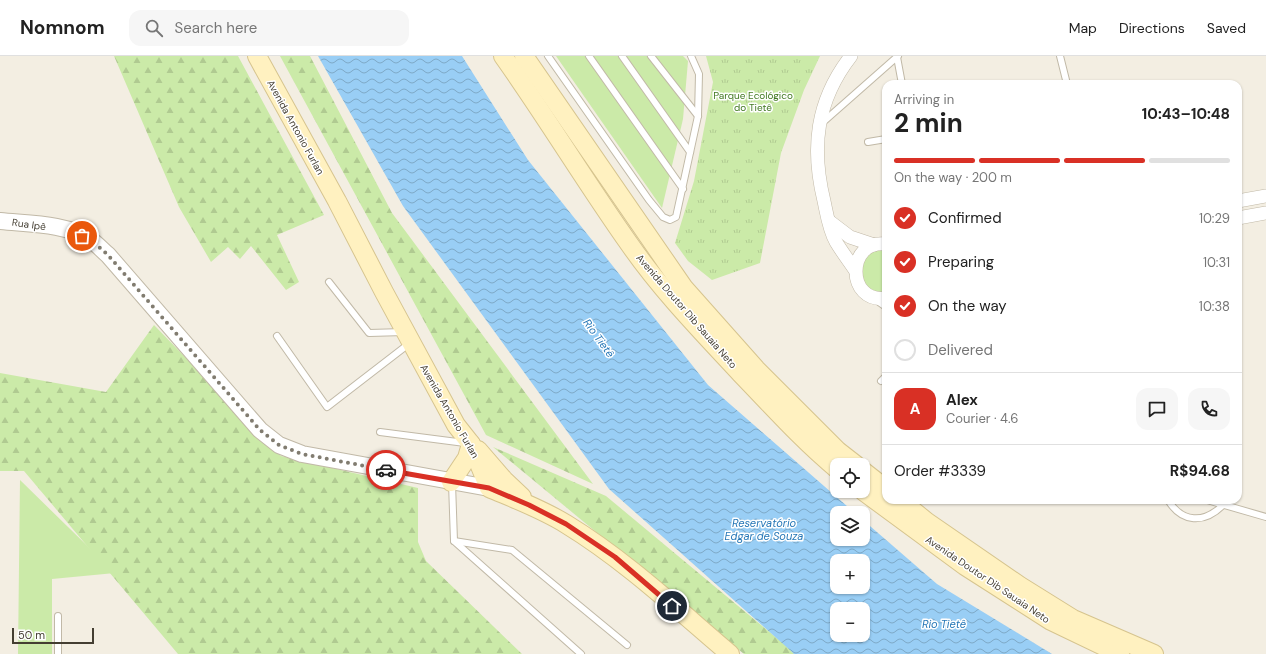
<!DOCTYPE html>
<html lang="en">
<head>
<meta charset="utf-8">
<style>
  body { margin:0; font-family:"DM Sans",sans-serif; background:#f6f6f6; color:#222; height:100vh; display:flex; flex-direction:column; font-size:15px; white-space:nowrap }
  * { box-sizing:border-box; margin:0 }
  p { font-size:13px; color:#767676 }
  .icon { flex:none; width:22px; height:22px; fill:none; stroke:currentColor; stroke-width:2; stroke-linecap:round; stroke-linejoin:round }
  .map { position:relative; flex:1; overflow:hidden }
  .drawer { position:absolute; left:882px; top:24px; width:360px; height:424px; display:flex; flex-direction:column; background:#fff; border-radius:12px; box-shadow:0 1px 3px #0004 }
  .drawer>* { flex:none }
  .tools { position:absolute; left:830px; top:402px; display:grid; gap:8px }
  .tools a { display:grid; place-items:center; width:40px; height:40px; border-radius:8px; background:#fff; box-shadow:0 1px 3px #0004; font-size:20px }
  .scale { position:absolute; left:12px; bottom:10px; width:82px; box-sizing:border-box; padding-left:4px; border:2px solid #443e32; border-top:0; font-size:11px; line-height:14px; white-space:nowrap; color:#443e32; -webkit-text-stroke:3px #fff; paint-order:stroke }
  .pin { position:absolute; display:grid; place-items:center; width:34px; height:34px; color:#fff; margin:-17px; border:2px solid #fff; border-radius:50%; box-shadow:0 1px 4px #0007 }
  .courier { position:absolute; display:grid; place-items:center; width:40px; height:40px; margin:-20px; border:3px solid #d93025; border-radius:50%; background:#fff; color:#222; box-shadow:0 1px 5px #0007 }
  .head em { font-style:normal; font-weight:700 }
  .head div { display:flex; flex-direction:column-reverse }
  .head { display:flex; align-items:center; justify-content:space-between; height:68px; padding:0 12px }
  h1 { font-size:26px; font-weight:700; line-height:30px }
  .bar { display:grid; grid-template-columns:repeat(4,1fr); gap:6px 4px; align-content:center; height:48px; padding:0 12px }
  .bar i { height:5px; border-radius:3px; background:#e0e0e0 }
  .bar .active { background:#d93025 }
  .bar p { grid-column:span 4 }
  .line { display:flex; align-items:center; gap:10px; padding:0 12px; border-top:1px solid #e0e0e0 }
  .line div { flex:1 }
  .round { display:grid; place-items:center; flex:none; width:42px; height:42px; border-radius:12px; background:#f6f6f6 }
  ol { padding:0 12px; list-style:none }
  li { display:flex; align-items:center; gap:12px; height:44px }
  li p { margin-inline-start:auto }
  li .icon { padding:4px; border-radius:50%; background:#d93025; color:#fff; stroke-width:4 }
  li:last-child { color:#767676 }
  li i { width:22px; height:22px; border:2px solid #e0e0e0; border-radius:50% }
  header { display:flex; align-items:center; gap:24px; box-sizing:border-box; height:56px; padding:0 20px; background:#fff; border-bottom:1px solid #e0e0e0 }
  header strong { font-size:19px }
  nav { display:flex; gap:22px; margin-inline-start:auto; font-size:14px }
  .search { width:280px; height:36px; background:#f6f6f6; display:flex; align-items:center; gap:10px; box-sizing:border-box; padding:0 14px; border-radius:12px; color:#767676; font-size:15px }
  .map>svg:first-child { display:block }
  .green { fill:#cbeaa8 }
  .forest { fill:url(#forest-firs) }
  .park { fill:url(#park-tufts) }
  .water { fill:url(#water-waves); fill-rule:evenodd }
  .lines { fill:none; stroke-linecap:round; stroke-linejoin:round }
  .service-casing { stroke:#c1b9a7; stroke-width:8 }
  .minor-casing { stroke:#c1b9a7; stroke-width:14 }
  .tertiary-casing { stroke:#c1b9a7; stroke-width:18 }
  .secondary-casing { stroke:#d6c48e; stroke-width:20 }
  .service { stroke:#fff; stroke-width:6 }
  .minor { stroke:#fff; stroke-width:13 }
  .tertiary { stroke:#fff; stroke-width:16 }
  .secondary { stroke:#fff1c0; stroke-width:18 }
  .done { stroke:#817c70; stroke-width:4; stroke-dasharray:0 7.2 }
  .route { stroke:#d93025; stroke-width:5 }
  .labels { text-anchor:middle; stroke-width:3; stroke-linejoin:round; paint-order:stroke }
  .park-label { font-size:10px; fill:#427922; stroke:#fff }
  .street-label { font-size:10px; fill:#443e32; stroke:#fff }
  .water-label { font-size:11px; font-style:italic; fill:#2577b7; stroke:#fff }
</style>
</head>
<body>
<header>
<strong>Nomnom</strong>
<div class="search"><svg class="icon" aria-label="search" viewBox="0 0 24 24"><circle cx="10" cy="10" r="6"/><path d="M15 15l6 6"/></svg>Search here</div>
<nav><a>Map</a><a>Directions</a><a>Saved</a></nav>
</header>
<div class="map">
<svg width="1266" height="598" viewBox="0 0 1266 598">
  <defs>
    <pattern id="forest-firs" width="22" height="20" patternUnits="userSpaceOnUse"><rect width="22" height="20" fill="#cbeaa8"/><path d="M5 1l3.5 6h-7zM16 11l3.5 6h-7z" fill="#b0ca91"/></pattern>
    <pattern id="park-tufts" width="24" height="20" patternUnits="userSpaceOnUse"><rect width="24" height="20" fill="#cbeaa8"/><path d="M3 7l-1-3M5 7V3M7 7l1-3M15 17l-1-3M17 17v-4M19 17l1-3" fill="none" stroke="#b0ca91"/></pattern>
    <pattern id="water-waves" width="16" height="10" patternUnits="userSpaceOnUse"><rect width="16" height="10" fill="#99cef5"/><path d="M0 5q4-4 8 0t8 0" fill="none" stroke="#7ea9c7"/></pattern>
  </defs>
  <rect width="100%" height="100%" fill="#f3eee2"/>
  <g class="green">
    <path d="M556,0H683L688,5L683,63L662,152Z"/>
    <path d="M886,193V238L883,239L863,229L860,208L870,196Z"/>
    <path d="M20,424L115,517L52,523V598H18Z"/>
  </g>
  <g class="forest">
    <path d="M114,0H238L324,159L277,179L299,226L286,234L251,190L240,203L228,191L211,206L179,151Z"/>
    <path d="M280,0H310L392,157L593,428L486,379Z"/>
    <path d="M154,269L281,400L418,432V486L426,505L522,598H178L24,415H0V317L106,336Z"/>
    <path d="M493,391L606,440L796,598H744Z"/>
  </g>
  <path class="park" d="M706,0H820L804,34L781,97L760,207L712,224L688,205L675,187L694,125L713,26Z"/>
  <path class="water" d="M318,0H462L528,104L708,329L855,457H837V483H863V464L937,528L1052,598H794L791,595L609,433L403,150ZM837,505H863V531H837ZM837,553H863V579H837Z"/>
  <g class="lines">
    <g class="service-casing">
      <g id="service">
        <path d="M548,0L649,144L663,161L670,164L676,161L698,60L699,18L691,0"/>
        <path d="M589,0L683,133"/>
        <path d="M622,0L690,96"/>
        <path d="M651,0L698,60"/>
        <path d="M1060,0L1067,28"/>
        <path d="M897,1L902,28"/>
        <path d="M822,67L898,0"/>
        <path d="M868,86L886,83"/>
        <path d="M329,226L369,277L404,276"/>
        <path d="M876,244L886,251"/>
        <path d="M277,280L327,351L410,287"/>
        <path d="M881,325L886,320"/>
        <path d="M380,376L465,387"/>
        <path d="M452,427L454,485L581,598"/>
        <path d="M1168,444C1182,467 1204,468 1223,449"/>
        <path d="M1207,444L1266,461"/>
        <path d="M454,485L512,494L627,589"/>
        <path d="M58,560V598"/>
      </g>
    </g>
    <g class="minor-casing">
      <g id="minor">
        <path d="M851,0C816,45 811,92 824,145C827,159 829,174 836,186C842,196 849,205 855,214"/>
        <path d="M1238,145L1266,140"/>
        <path d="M1238,162L1266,157"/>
        <path d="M829,165L850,181L874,189"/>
        <path d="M886,188C846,183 846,248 886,242"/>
      </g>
    </g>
    <g class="tertiary-casing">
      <path id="tertiary" d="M0,165C29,168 66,167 91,184C97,188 102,194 108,199L260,374L279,389L302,398L489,432"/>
    </g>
    <g class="secondary-casing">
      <g id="secondary">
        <path d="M257,0L337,145L384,236L456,369L471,388L489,432C515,443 542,453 566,468C625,504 677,553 730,598"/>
        <path d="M503,0C547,62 586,127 630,189C662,235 702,276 740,317C772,350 802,384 837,413"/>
        <path d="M524,0L684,232L756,313L838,395L856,409"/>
        <path d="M478,394L504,424L522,441"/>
        <path d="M863,415L886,433"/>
        <path d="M451,426L467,402L471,388"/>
        <path d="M863,435L965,510L1051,565L1120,598"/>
        <path d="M900,444L927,466L1020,530L1073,563L1154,598"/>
      </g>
    </g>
    <use href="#service" class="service"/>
    <use href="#minor" class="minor"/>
    <use href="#tertiary" class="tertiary"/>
    <use href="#secondary" class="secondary"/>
  </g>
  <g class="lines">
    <path class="done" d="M82,180L91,184L108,199L260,374L279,389L302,398L386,414"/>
    <path class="route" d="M386,414L489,432L529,449L566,468L615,501L672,550"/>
  </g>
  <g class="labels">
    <g class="park-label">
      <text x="753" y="43">Parque Ecológico<tspan x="753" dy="12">do Tietê</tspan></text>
    </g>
    <g class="street-label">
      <text transform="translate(296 71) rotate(61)" y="4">Avenida Antonio Furlan</text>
      <text transform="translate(29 168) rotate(8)" y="4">Rua Ipê</text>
      <text transform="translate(687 255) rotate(49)" y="4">Avenida Doutor Dib Sauaia Neto</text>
      <text transform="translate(450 355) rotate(60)" y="4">Avenida Antonio Furlan</text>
      <text transform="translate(988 523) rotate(34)" y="4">Avenida Doutor Dib Sauaia Neto</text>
    </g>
    <g class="water-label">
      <text transform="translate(599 282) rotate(54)" y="4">Rio Tietê</text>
      <text x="764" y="471">Reservatório<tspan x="764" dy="13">Edgar de Souza</tspan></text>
      <text x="944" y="572">Rio Tietê</text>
    </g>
  </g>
</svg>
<div class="tools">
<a><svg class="icon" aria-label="locate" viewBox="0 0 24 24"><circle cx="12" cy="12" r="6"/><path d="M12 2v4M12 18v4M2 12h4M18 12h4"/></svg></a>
<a><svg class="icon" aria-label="layers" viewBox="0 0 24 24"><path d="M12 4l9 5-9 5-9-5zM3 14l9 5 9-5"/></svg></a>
<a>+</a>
<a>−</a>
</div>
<div class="scale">50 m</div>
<div class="pin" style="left:82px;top:180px;background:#ea580c"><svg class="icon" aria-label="bag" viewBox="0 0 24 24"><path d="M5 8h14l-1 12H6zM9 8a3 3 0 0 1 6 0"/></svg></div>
<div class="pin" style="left:672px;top:550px;background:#1f2937"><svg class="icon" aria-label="home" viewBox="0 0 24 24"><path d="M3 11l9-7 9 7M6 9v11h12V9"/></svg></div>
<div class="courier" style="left:386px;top:414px"><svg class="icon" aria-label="car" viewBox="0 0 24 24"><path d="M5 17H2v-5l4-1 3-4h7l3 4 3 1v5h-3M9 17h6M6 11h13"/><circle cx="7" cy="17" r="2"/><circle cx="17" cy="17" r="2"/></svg></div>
<section class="drawer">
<div class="head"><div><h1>2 min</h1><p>Arriving in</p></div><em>10:43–10:48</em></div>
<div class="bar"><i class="active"></i><i class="active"></i><i class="active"></i><i></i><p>On the way · 200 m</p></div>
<ol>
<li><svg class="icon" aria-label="check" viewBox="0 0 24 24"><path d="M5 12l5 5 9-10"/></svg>Confirmed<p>10:29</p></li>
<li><svg class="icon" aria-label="check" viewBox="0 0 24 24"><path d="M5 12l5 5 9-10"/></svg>Preparing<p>10:31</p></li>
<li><svg class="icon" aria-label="check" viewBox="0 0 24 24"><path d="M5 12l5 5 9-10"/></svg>On the way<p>10:38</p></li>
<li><i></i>Delivered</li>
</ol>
<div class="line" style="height:72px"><b class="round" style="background:#d93025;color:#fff">A</b><div><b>Alex</b><p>Courier · 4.6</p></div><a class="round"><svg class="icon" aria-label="chat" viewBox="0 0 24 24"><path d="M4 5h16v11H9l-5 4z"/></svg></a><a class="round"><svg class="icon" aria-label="phone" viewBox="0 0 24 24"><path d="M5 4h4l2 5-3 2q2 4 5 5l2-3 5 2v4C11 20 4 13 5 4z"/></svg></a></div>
<div class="line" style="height:52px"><div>Order #3339</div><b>R$94.68</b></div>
</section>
</div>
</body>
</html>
